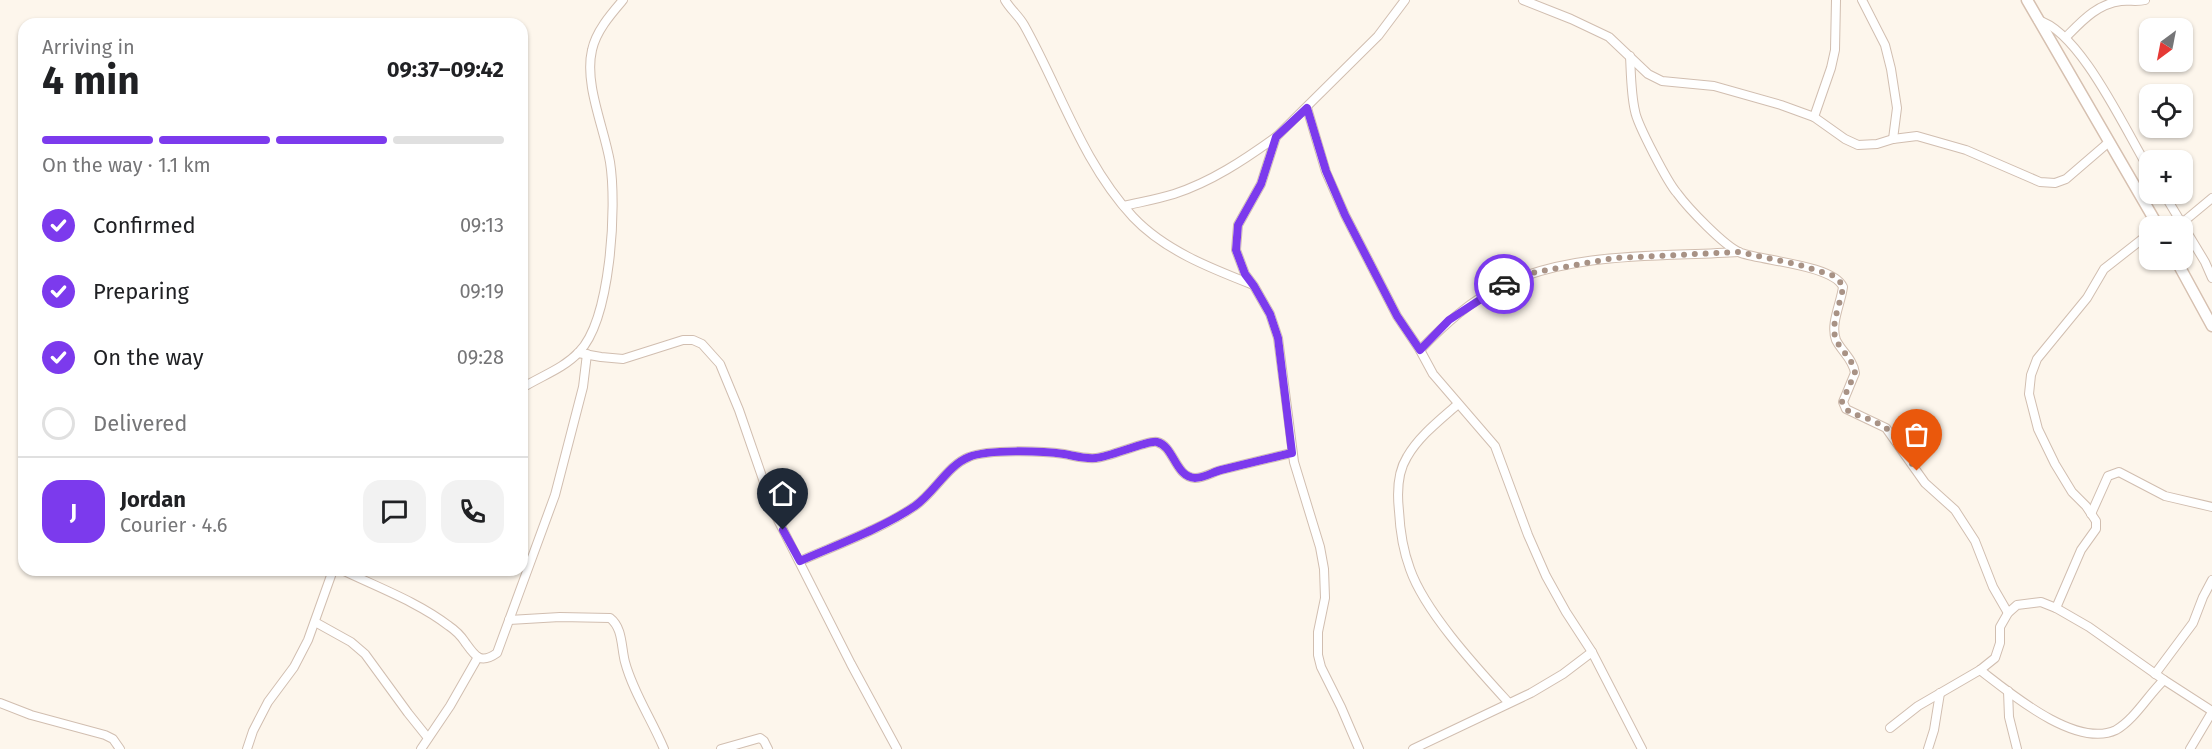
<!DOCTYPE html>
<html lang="en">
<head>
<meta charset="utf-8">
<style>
  body { margin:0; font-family:"Fira Sans",sans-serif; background:#f2f2f2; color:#202124; height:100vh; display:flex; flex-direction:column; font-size:22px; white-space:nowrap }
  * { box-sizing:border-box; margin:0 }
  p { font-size:20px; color:#757577 }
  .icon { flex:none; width:33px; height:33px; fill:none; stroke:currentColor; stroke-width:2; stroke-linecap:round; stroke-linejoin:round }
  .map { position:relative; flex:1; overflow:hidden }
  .details { position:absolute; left:18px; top:18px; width:510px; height:558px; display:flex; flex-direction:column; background:#fff; border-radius:18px; box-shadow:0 2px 4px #0004 }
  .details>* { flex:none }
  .needle { width:39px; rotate:212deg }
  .controls { position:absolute; left:2139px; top:18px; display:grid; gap:12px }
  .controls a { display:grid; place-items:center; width:54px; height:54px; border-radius:12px; background:#fff; box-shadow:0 2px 4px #0004; font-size:30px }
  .pin { position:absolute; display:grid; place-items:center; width:51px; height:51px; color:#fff; margin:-62px -26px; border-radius:50% 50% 50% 0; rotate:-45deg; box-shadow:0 0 6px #0007 }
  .pin .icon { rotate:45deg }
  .courier { position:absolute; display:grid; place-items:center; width:60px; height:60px; margin:-30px; border:4px solid #7c3aed; border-radius:50%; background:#fff; color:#222; box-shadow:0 2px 8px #0007 }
  .headline em { font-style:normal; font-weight:700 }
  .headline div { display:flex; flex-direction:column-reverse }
  .headline { display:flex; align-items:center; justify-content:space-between; height:102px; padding:0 24px }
  h1 { font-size:39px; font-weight:700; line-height:45px }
  .bar { display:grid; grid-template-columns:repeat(4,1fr); gap:9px 6px; align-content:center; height:72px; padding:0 24px }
  .bar i { height:8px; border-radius:4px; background:#e0e0e0 }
  .bar .current { background:#7c3aed }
  .bar p { grid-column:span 4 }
  .line { display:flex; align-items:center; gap:15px; padding:0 24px; border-top:2px solid #e0e0e0 }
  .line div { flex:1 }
  .round { display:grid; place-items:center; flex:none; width:63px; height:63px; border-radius:18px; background:#f2f2f2 }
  ol { padding:0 24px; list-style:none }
  li { display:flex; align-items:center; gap:18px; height:66px }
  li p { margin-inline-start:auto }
  li .icon { padding:6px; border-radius:50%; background:#7c3aed; color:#fff; stroke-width:4 }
  li:last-child { color:#757577 }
  li i { width:33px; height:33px; border:3px solid #e0e0e0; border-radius:50% }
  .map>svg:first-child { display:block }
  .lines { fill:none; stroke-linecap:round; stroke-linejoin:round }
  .minor-casing { stroke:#d1beb0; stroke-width:10 }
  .secondary-casing { stroke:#d6c0b0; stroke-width:13 }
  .minor { stroke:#fff; stroke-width:8 }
  .secondary { stroke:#fff; stroke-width:10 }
  .done { stroke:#a89285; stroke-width:6; stroke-dasharray:0 10.8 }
  .route { stroke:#7c3aed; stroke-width:8 }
</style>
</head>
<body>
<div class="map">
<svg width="2212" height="749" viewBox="0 0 2212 749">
  <rect width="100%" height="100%" fill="#fdf6ec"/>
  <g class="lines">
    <g class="minor-casing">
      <g id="minor">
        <path d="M1005,0C1010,9 1019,16 1024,25C1060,89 1082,162 1133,217C1164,250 1210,268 1251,284"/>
        <path d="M1523,0L1571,19L1609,37L1648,74L1662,81L1714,86L1781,105L1814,117L1845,139L1858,145L1877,144L1893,139L1917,136L1966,150L2040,182L2055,183L2066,179L2109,142"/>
        <path d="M1862,0L1885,45L1891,69L1897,108L1893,139"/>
        <path d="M2038,20C2081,32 2126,132 2150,171"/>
        <path d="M2066,37C2082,21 2097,4 2121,1C2129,0 2137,2 2145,0"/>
        <path d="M1630,56C1631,74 1631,94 1635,111C1637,124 1668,183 1677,193C1688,208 1725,247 1741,253C1764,261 1833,265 1843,287C1841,303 1830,324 1836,340C1842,352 1853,359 1855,373L1843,402L1846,409L1886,428L1925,483L1955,510L1975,541L1993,587L2008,613"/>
        <path d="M1307,108L1326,172L1345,215L1397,316L1420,350L1433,374L1495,446L1528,535L1546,576L1566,612L1592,652L1642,749"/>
        <path d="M1814,117L1831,68L1835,50L1836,0"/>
        <path d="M2164,194L2205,262L2212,278"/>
        <path d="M1124,206C1141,202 1158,199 1174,194C1211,182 1244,160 1276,137"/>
        <path d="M2182,223L2212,198"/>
        <path d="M1420,350C1444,325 1471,300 1503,285C1573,251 1662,257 1739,252"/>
        <path d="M578,353L601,357L623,359L683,340H693L702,344L720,364L739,410L775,514L851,664L897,749"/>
        <path d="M522,388C541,376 563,369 579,352C611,319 617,206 610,162C604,127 584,84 592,50C596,31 611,14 623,0"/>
        <path d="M1458,404C1440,420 1419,436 1407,457C1397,473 1397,493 1399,511C1400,531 1403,550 1410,569C1425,612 1477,668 1508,702"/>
        <path d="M2091,514L2108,476L2119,472L2165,496L2212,507"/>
        <path d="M800,561C836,545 884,528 915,506C934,493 948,465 969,457C988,449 1043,451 1064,454C1075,456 1084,459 1096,458C1110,457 1148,440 1157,442C1174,446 1175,477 1195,478C1204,478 1213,472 1221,470C1245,464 1269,458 1292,453"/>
        <path d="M342,570C377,587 418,602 449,626C455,630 461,636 465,642C475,656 480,665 497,653L555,495L583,387L587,354"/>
        <path d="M2056,608L2081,550L2096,529V521L2086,506L2072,492L2055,464L2038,429L2029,394L2031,375L2037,359L2087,298L2104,269L2150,233"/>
        <path d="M509,620L560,617L610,618C623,628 621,647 625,662C633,692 652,720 664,749"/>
        <path d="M315,622L351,642L365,654L408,713L428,738"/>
        <path d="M1980,670C2010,693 2076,749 2116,730C2135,719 2148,695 2164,680"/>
        <path d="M2155,674L2193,623L2203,597L2212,580"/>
        <path d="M2008,691L2009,717L2017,749"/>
        <path d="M0,703L31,715L105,735L113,739L120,749"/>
        <path d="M1890,728L1918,706L1980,670L1995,658L2000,643V627L2008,613L2017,605L2041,602L2056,608L2089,627L2164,680L2212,711"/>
        <path d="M247,749L253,731L268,702L294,667L308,640L333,570"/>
        <path d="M421,749L450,706L478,657"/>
        <path d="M721,749L760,738L764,741L768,749"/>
        <path d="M1359,749L1341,707L1321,667L1318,655V632L1325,598L1324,569L1320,547L1294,462L1278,338L1270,314L1254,286L1245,274L1236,250L1238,225L1261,184L1276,137L1378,36L1405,0"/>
        <path d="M1413,749L1531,693L1563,674L1592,652"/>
        <path d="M1928,749L1934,730L1940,693"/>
        <path d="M2190,749L2212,712"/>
      </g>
    </g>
    <g class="secondary-casing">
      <g id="secondary">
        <path d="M2027,0L2158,226"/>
        <path d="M2176,260L2212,326"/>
      </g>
    </g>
    <use href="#minor" class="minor"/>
    <use href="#secondary" class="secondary"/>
  </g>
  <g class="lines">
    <path class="done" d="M1504,284L1531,273L1614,258L1739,252L1796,264L1832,275L1840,282L1843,287C1841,303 1830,324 1836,340C1842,352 1853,359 1855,373L1842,402L1849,412L1874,421L1886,428L1892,434L1917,471"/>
    <path class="route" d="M783,530L800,561C836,545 883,528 915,506C934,493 948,465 969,457C988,449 1043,451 1064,454C1075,456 1084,459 1096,458C1110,457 1148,440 1157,442C1174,446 1175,477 1195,478C1204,478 1213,472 1221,470C1245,464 1269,458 1292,453L1278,338L1270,314L1254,286L1245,274L1236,250L1238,225L1261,184L1276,137L1307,108L1326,171L1345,215L1397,316L1420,350L1449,320L1504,284"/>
  </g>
</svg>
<div class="controls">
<a><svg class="needle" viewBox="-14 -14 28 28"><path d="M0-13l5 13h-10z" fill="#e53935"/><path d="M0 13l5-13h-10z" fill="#757577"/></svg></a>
<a><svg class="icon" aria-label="locate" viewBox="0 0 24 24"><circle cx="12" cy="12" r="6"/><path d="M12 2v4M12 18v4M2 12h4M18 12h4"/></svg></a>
<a>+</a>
<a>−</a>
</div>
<div class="pin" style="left:1917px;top:471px;background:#ea580c"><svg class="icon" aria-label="bag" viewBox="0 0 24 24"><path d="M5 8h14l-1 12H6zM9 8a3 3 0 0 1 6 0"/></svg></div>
<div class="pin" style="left:783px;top:530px;background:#1f2937"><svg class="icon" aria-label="home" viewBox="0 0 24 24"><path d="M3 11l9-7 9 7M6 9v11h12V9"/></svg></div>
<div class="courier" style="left:1504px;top:284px"><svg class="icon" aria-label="car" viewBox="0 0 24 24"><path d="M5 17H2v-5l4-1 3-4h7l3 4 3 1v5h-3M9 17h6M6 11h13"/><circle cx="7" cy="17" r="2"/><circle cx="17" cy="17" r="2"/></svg></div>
<section class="details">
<div class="headline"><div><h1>4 min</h1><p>Arriving in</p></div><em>09:37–09:42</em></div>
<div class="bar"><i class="current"></i><i class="current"></i><i class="current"></i><i></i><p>On the way · 1.1 km</p></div>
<ol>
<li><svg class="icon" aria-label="check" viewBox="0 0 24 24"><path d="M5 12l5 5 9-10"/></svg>Confirmed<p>09:13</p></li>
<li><svg class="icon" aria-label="check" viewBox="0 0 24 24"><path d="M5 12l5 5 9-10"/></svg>Preparing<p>09:19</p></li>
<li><svg class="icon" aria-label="check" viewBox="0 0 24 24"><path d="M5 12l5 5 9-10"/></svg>On the way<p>09:28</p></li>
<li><i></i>Delivered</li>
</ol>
<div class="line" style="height:108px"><b class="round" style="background:#7c3aed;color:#fff">J</b><div><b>Jordan</b><p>Courier · 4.6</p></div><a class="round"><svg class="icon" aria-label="chat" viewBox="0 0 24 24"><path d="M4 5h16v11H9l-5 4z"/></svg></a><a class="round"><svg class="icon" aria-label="phone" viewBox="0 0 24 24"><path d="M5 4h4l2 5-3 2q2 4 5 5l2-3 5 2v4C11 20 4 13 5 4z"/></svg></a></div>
</section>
</div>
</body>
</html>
